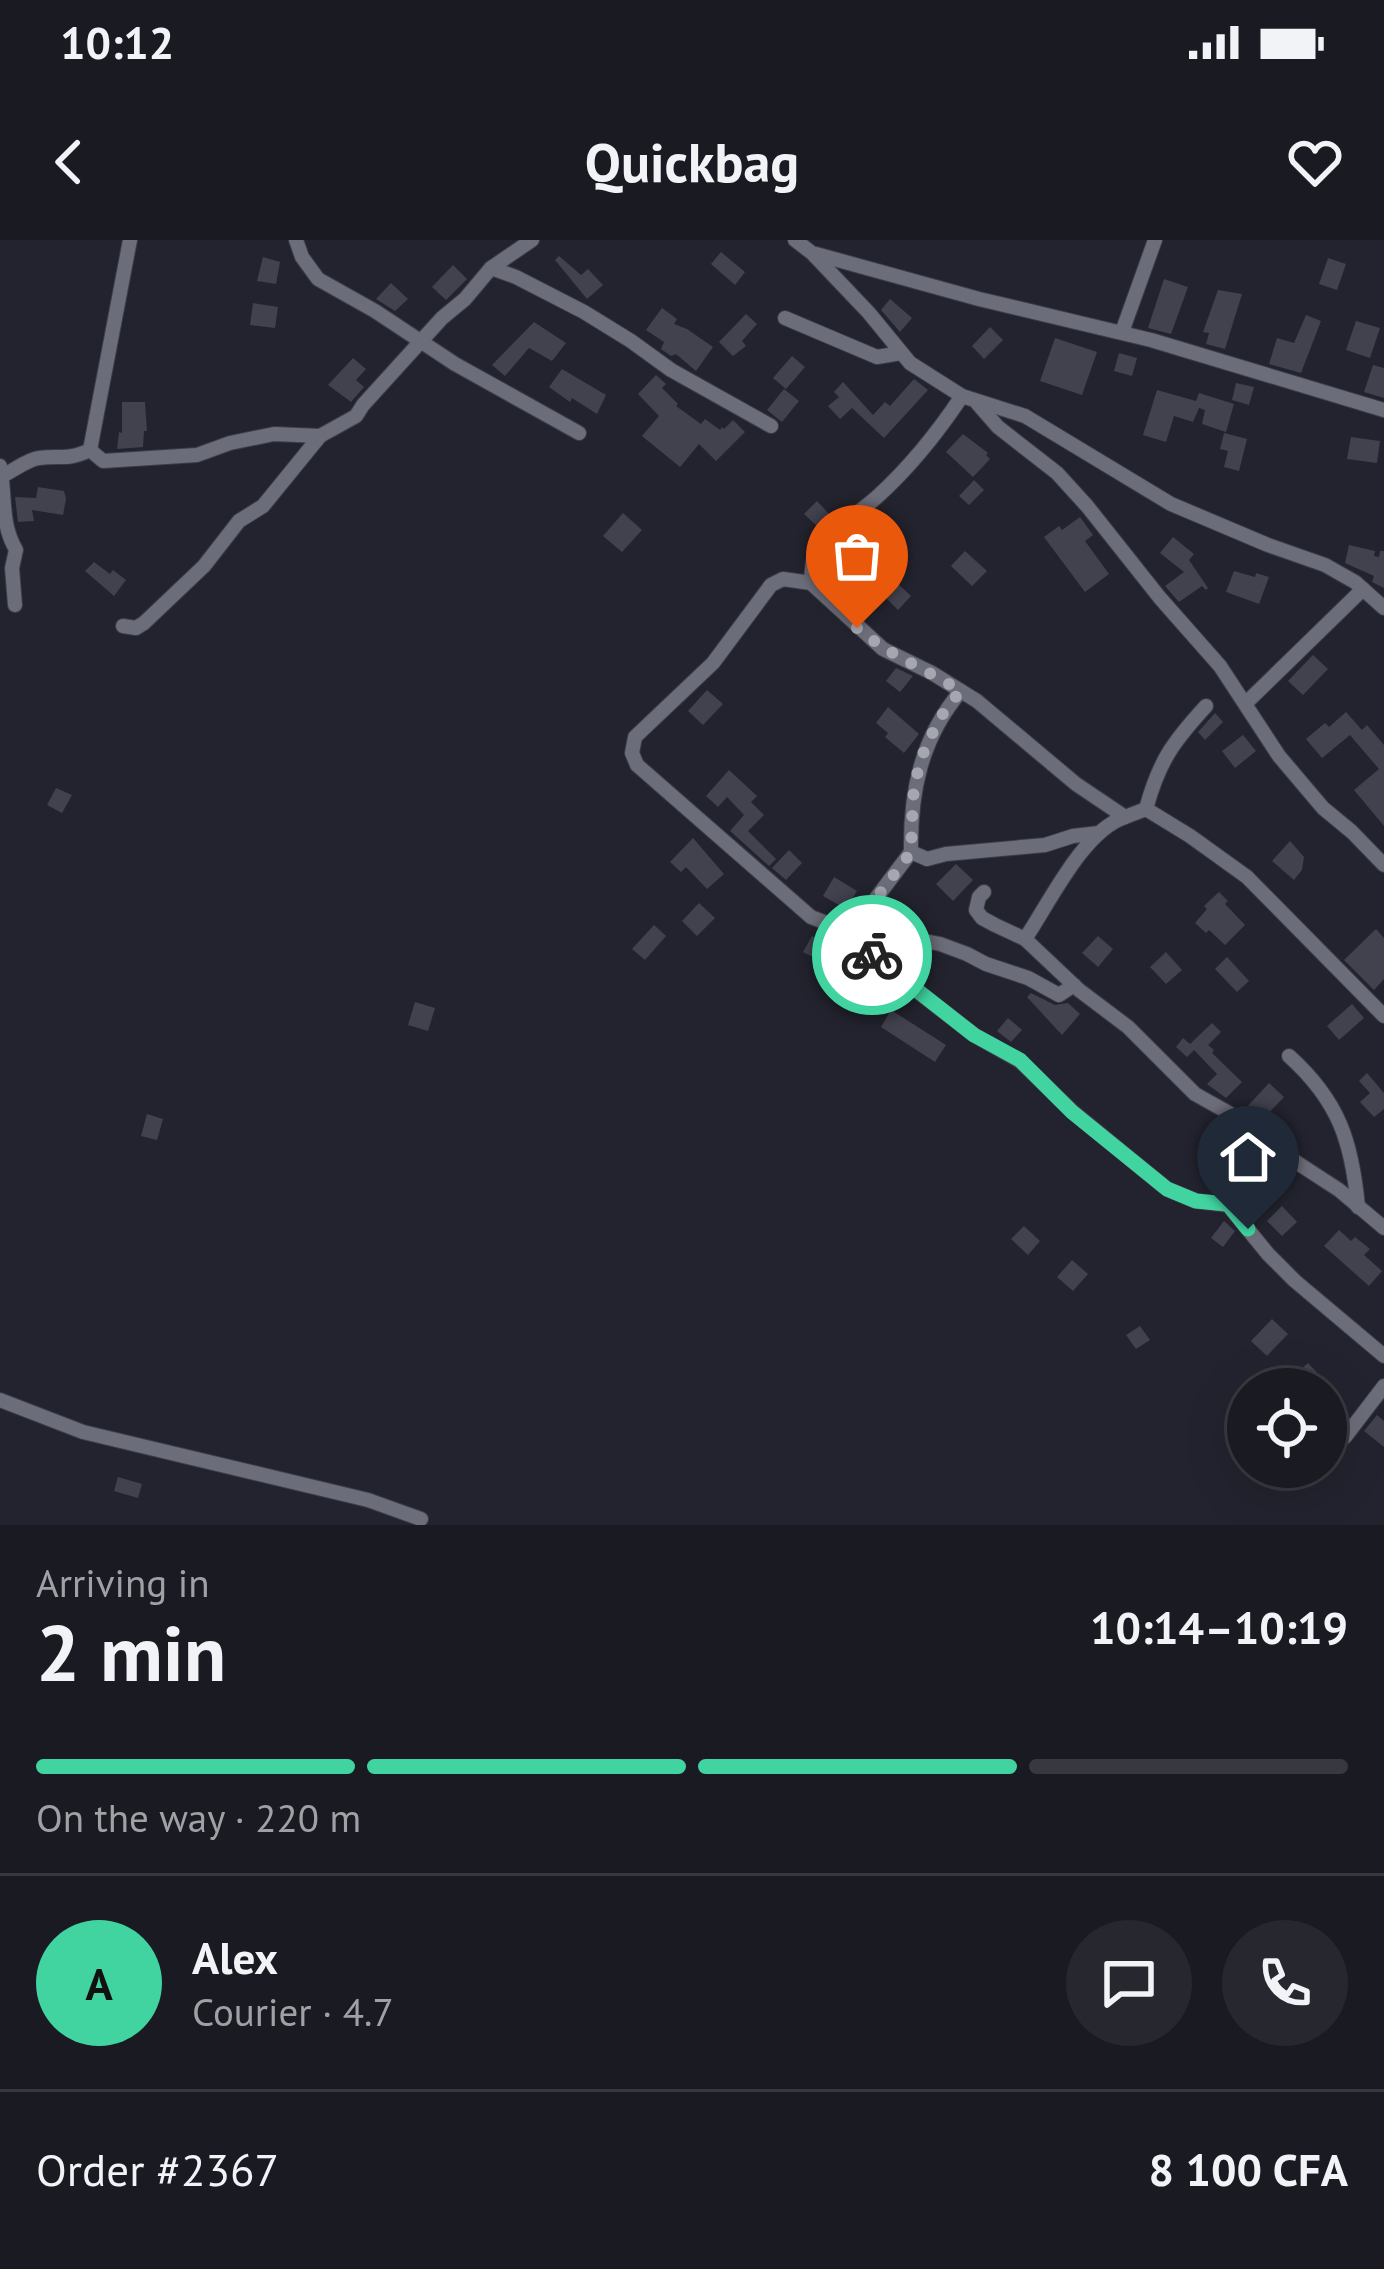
<!DOCTYPE html>
<html lang="en">
<head>
<meta charset="utf-8">
<style>
  body { margin:0; font-family:"PT Sans",sans-serif; background:#27272f; color:#f1f3f6; height:100vh; display:flex; flex-direction:column; font-size:45px; white-space:nowrap }
  * { box-sizing:border-box; margin:0 }
  p { font-size:39px; color:#9fa1a5 }
  .icon { flex:none; width:66px; height:66px; fill:none; stroke:currentColor; stroke-width:2; stroke-linecap:round; stroke-linejoin:round }
  .map { position:relative; height:1285px; overflow:hidden }
  .drawer { display:flex; flex-direction:column; background:#1a1a22; flex:1 }
  .drawer>* { flex:none }
  .controls { position:absolute; left:1227px; top:1128px; display:grid; gap:24px }
  .controls a { display:grid; place-items:center; width:120px; height:120px; border-radius:50%; background:#1a1a22; box-shadow:0 12px 48px #0002,0 0 0 3px #383840; font-size:60px }
  .pin { position:absolute; display:grid; place-items:center; width:102px; height:102px; color:#fff; margin:-123px -51px; border-radius:50% 50% 50% 0; rotate:-45deg; box-shadow:0 0 12px #0007 }
  .pin .icon { rotate:45deg }
  .courier { position:absolute; display:grid; place-items:center; width:120px; height:120px; margin:-60px; border:9px solid #41d4a1; border-radius:50%; background:#fff; color:#222; box-shadow:0 3px 15px #0007 }
  .headline em { font-style:normal; font-weight:600 }
  .headline div { display:flex; flex-direction:column-reverse }
  .headline { display:flex; align-items:center; justify-content:space-between; height:204px; padding:0 36px }
  h1 { font-size:78px; font-weight:600; line-height:90px }
  .bar { display:grid; grid-template-columns:repeat(4,1fr); gap:18px 12px; align-content:center; height:144px; padding:0 36px }
  .bar i { height:15px; border-radius:9px; background:#383840 }
  .bar .selected { background:#41d4a1 }
  .bar p { grid-column:span 4 }
  .line { display:flex; align-items:center; gap:30px; padding:0 36px; border-top:3px solid #383840 }
  .line div { flex:1 }
  .round { display:grid; place-items:center; flex:none; width:126px; height:126px; border-radius:63px; background:#27272f }
  .status { display:flex; justify-content:space-between; align-items:center; height:84px; padding:0 60px; background:#1a1a22; direction:ltr }
  .status svg { height:33px; fill:currentColor }
  header { display:flex; justify-content:space-between; align-items:center; height:156px; padding:0 36px; background:#1a1a22; font-size:54px; font-weight:600 }
  .map>svg:first-child { display:block }
  .building { fill:#41424e }
  .lines { fill:none; stroke-linecap:round; stroke-linejoin:round }
  .minor-casing { stroke:#3d3d47; stroke-width:16 }
  .minor { stroke:#6c6d7a; stroke-width:14 }
  .done { stroke:#a5a6af; stroke-width:12; stroke-dasharray:0 21.6 }
  .route { stroke:#41d4a1; stroke-width:15 }
</style>
</head>
<body>
<div class="status"><b>10:12</b><svg viewBox="0 0 49 12"><path d="M0 12V9h3v3zM5 12V6h3v6zM10 12V3h3v9zM15 12V0h3v12zM26 1h20v11H26zM47 4h2v5h-2z"/></svg></div>
<header><svg class="icon" aria-label="back" viewBox="0 0 24 24"><path d="M15 5l-7 7 7 7"/></svg>Quickbag<svg class="icon" aria-label="heart" viewBox="0 0 24 24"><path d="M12 20l-8-8c-3-5 5-10 8-4 3-6 11-1 8 4z"/></svg></header>
<div class="map">
<svg width="1384" height="1285" viewBox="0 0 1384 1285">
  <rect width="100%" height="100%" fill="#22232e"/>
  <g class="building">
    <path d="M721,12L745,32L735,45L711,24Z"/>
    <path d="M559,16L581,35L588,29L603,45L587,59L555,20Z"/>
    <path d="M263,17L280,22L276,44L257,41Z"/>
    <path d="M1328,18L1346,24L1337,50L1319,44Z"/>
    <path d="M453,25L467,39L446,60L432,47Z"/>
    <path d="M1164,39L1188,47L1171,94L1148,88Z"/>
    <path d="M391,43L408,59L395,71L376,59Z"/>
    <path d="M1218,50L1242,54L1225,109L1206,104L1209,93L1203,92Z"/>
    <path d="M890,59L912,78L900,92L881,70Z"/>
    <path d="M253,63L278,67L275,88L250,85Z"/>
    <path d="M662,68L677,79L674,84L687,89L713,107L696,131L676,114L671,116L661,109L664,102L646,90Z"/>
    <path d="M746,74L757,84L742,101L746,106L733,116L719,102Z"/>
    <path d="M1306,75L1321,81L1301,133L1269,124L1277,98L1294,103Z"/>
    <path d="M1356,81L1380,88L1370,118L1346,110Z"/>
    <path d="M534,82L566,103L552,121L529,108L505,136L492,125Z"/>
    <path d="M990,87L1003,100L984,119L972,106Z"/>
    <path d="M1055,98L1097,112L1082,155L1040,141Z"/>
    <path d="M1119,113L1137,118L1132,136L1114,131Z"/>
    <path d="M792,116L805,127L786,149L773,138Z"/>
    <path d="M353,118L366,129L356,140L364,147L351,162L328,145Z"/>
    <path d="M1373,125L1384,128V158L1364,152Z"/>
    <path d="M562,129L606,155L597,174L572,158L570,162L549,147Z"/>
    <path d="M656,135L666,144L662,148L678,164L676,166L701,184L705,179L720,190L722,187L724,189L733,180L745,192L716,221L699,204L680,227L642,196L659,176L638,154Z"/>
    <path d="M914,139L928,150L884,198L852,168L840,179L828,166L839,157L834,152L843,142L873,175L885,162L890,166Z"/>
    <path d="M1236,143L1254,147L1249,165L1232,160Z"/>
    <path d="M784,149L799,161L782,182L767,170Z"/>
    <path d="M1157,150L1196,161L1199,153L1234,164L1226,192L1202,184L1205,170L1199,168L1193,182L1174,176L1166,202L1143,195Z"/>
    <path d="M122,162H145L147,191H144L143,207L117,209L119,192L122,193Z"/>
    <path d="M1224,193L1247,199L1239,231L1224,227L1228,211L1220,209Z"/>
    <path d="M963,194L988,213L986,215L990,219L973,237L946,212Z"/>
    <path d="M1351,197L1380,201L1377,223L1347,219Z"/>
    <path d="M974,240L984,250L969,265L959,256Z"/>
    <path d="M38,247L64,251L66,259L63,275L32,270L34,281L18,282L15,257L36,258Z"/>
    <path d="M817,261L830,275L818,287L804,274Z"/>
    <path d="M623,273L642,290L622,312L603,296Z"/>
    <path d="M1080,277L1093,295L1085,301L1109,334L1085,352L1044,297L1059,286L1062,290Z"/>
    <path d="M1173,297L1194,314L1189,320L1208,348L1206,350L1202,346L1179,362L1165,346L1184,332L1160,313Z"/>
    <path d="M1349,305L1375,311L1374,316L1379,317L1380,311H1384V348L1372,342L1374,336L1345,323Z"/>
    <path d="M965,311L987,331L972,346L951,326Z"/>
    <path d="M865,313L911,356L898,370L886,358L882,362L876,356L861,369L836,341Z"/>
    <path d="M94,322L110,334L113,330L126,340L114,356L85,331Z"/>
    <path d="M1234,331L1255,337L1256,333L1269,337L1259,364L1226,352Z"/>
    <path d="M1313,415L1328,429L1303,455L1288,441Z"/>
    <path d="M896,428L913,436L900,452L886,441Z"/>
    <path d="M707,450L723,464L703,485L688,471Z"/>
    <path d="M888,467L919,494L904,513L885,497L888,493L876,483Z"/>
    <path d="M1346,472L1362,490L1367,485L1384,505V586L1354,550L1379,529L1350,495L1322,518L1306,499L1325,483L1329,487Z"/>
    <path d="M1215,473L1223,482L1205,500L1198,492Z"/>
    <path d="M1243,495L1256,511L1235,528L1222,511Z"/>
    <path d="M729,530L757,556L751,562L764,575L748,591L776,619L769,626L730,591L744,575L727,557L718,567L706,556Z"/>
    <path d="M56,548L72,555L62,573L47,565Z"/>
    <path d="M693,598L724,634L707,649L686,627L681,632L670,622Z"/>
    <path d="M1290,601L1304,617L1302,630L1294,640L1272,621Z"/>
    <path d="M789,610L802,623L786,640L772,628Z"/>
    <path d="M956,624L973,640L953,661L936,644Z"/>
    <path d="M834,637L857,651L846,669L823,656Z"/>
    <path d="M1219,652L1228,661L1225,664L1245,685L1225,705L1209,690L1206,693L1195,683L1207,669L1204,666Z"/>
    <path d="M699,663L715,678L697,696L682,681Z"/>
    <path d="M654,685L666,696L645,720L632,709Z"/>
    <path d="M1376,689L1384,698V739L1374,750L1344,720Z"/>
    <path d="M812,696L826,703L817,719L803,712Z"/>
    <path d="M1098,696L1113,709L1098,727L1082,713Z"/>
    <path d="M1166,712L1182,730L1166,744L1150,727Z"/>
    <path d="M1227,717L1249,741L1237,752L1215,729Z"/>
    <path d="M1031,753L1055,765L1068,763L1080,774L1062,795L1027,757Z"/>
    <path d="M415,762L435,768L428,791L408,785Z"/>
    <path d="M1352,764L1364,778L1339,800L1327,786Z"/>
    <path d="M891,770L946,805L935,822L881,787Z"/>
    <path d="M1008,778L1022,790L1011,802L997,791Z"/>
    <path d="M1212,783L1221,792L1208,805L1214,810L1212,813L1242,842L1226,858L1207,844L1217,834L1194,810L1187,817L1176,807L1183,798L1190,804Z"/>
    <path d="M1367,833L1384,853V869L1374,877L1360,862L1370,853L1359,841Z"/>
    <path d="M1269,843L1284,857L1263,879L1266,883L1262,886L1243,871Z"/>
    <path d="M147,874L163,879L157,900L141,896Z"/>
    <path d="M1242,900L1260,916L1243,932L1227,914Z"/>
    <path d="M1282,966L1297,982L1282,996L1267,981Z"/>
    <path d="M1224,981L1235,991L1223,1007L1211,998Z"/>
    <path d="M1024,986L1040,1001L1028,1015L1011,999Z"/>
    <path d="M1339,990L1351,1001L1355,997L1370,1009L1364,1015L1382,1031L1369,1046L1324,1006Z"/>
    <path d="M1072,1020L1088,1034L1073,1051L1057,1037Z"/>
    <path d="M1272,1079L1288,1094L1267,1116L1251,1101Z"/>
    <path d="M1140,1086L1150,1100L1136,1109L1126,1095Z"/>
    <path d="M1308,1123L1320,1136L1317,1138L1327,1149H1301L1291,1138Z"/>
    <path d="M1377,1175L1384,1181V1207L1364,1191Z"/>
    <path d="M118,1237L142,1244L138,1258L114,1251Z"/>
  </g>
  <g class="lines">
    <g class="minor-casing">
      <g id="minor">
        <path d="M130,0L90,210L103,221L197,215L230,203L274,194L320,196"/>
        <path d="M296,0L302,17L318,39L375,71L455,124L579,193"/>
        <path d="M795,0L812,13L869,73L910,123L962,156L1025,176L1171,264L1268,305L1325,325L1355,342L1384,368"/>
        <path d="M816,14L979,59L1151,100L1384,170"/>
        <path d="M491,28L516,37L584,72L631,101L671,130L771,186"/>
        <path d="M785,78L877,117L901,113"/>
        <path d="M1122,92L1155,0"/>
        <path d="M977,163L998,187L1057,233L1087,266L1160,358L1220,426L1279,516L1323,568L1352,592L1384,625"/>
        <path d="M0,226C6,257 0,282 16,310L12,328L15,365"/>
        <path d="M2,236C13,231 28,219 39,218C61,215 67,221 90,210"/>
        <path d="M811,343C812,334 811,323 815,315C825,294 859,273 877,257C909,228 938,192 962,156"/>
        <path d="M123,386L136,388L144,383L204,326L239,281L263,266L320,196L356,176L363,165L442,78L465,59L491,28L532,0"/>
        <path d="M961,451C921,498 910,552 911,612L927,619L946,614L1045,605L1073,596L1099,593"/>
        <path d="M1246,463L1363,349"/>
        <path d="M1146,569C1159,521 1173,502 1206,466"/>
        <path d="M1125,577C1083,591 1050,662 1025,699L1079,750L1128,787L1195,854L1229,873L1250,892L1339,950L1384,988"/>
        <path d="M984,652L979,657L976,670L982,678L995,685L1025,699"/>
        <path d="M865,676L879,678L915,699L940,704L967,714L986,724L1028,738L1059,755L1074,745"/>
        <path d="M854,702L874,661L911,612"/>
        <path d="M1384,776L1247,637L1190,596L1146,569L1125,577L1076,544L977,461L932,433L883,409L811,343L783,339L771,345L713,423L635,497L632,513L637,525L811,677L832,685L974,795L1020,821L1073,872L1167,949L1196,961L1228,965L1268,1014L1295,1041L1384,1116"/>
        <path d="M1289,816C1339,861 1352,902 1358,967"/>
        <path d="M0,1160L83,1192L368,1260L421,1279"/>
        <path d="M1345,1197L1384,1146"/>
      </g>
    </g>
    <use href="#minor" class="minor"/>
  </g>
  <g class="lines">
    <path class="done" d="M857,388C889,415 925,429 961,451L946,468L926,505L918,530L913,557L911,612L874,661L854,702L872,715"/>
    <path class="route" d="M872,715L974,795L1020,820L1072,872L1167,949L1196,961L1228,964L1248,989"/>
  </g>
</svg>
<div class="controls">
<a><svg class="icon" aria-label="locate" viewBox="0 0 24 24"><circle cx="12" cy="12" r="6"/><path d="M12 2v4M12 18v4M2 12h4M18 12h4"/></svg></a>
</div>
<div class="pin" style="left:857px;top:388px;background:#ea580c"><svg class="icon" aria-label="bag" viewBox="0 0 24 24"><path d="M5 8h14l-1 12H6zM9 8a3 3 0 0 1 6 0"/></svg></div>
<div class="pin" style="left:1248px;top:989px;background:#1f2937"><svg class="icon" aria-label="home" viewBox="0 0 24 24"><path d="M3 11l9-7 9 7M6 9v11h12V9"/></svg></div>
<div class="courier" style="left:872px;top:715px"><svg class="icon" aria-label="bike" viewBox="0 0 24 24"><circle cx="6" cy="16" r="4"/><circle cx="18" cy="16" r="4"/><path d="M6 16l4-8h5l3 8M10 8l3 8H6M13 5h3"/></svg></div>
</div>
<section class="drawer">
<div class="headline"><div><h1>2 min</h1><p>Arriving in</p></div><em>10:14–10:19</em></div>
<div class="bar"><i class="selected"></i><i class="selected"></i><i class="selected"></i><i></i><p>On the way · 220 m</p></div>
<div class="line" style="height:216px"><b class="round" style="background:#41d4a1;color:#111">A</b><div><b>Alex</b><p>Courier · 4.7</p></div><a class="round"><svg class="icon" aria-label="chat" viewBox="0 0 24 24"><path d="M4 5h16v11H9l-5 4z"/></svg></a><a class="round"><svg class="icon" aria-label="phone" viewBox="0 0 24 24"><path d="M5 4h4l2 5-3 2q2 4 5 5l2-3 5 2v4C11 20 4 13 5 4z"/></svg></a></div>
<div class="line" style="height:156px"><div>Order #2367</div><b>8 100 CFA</b></div>
</section>
</body>
</html>
